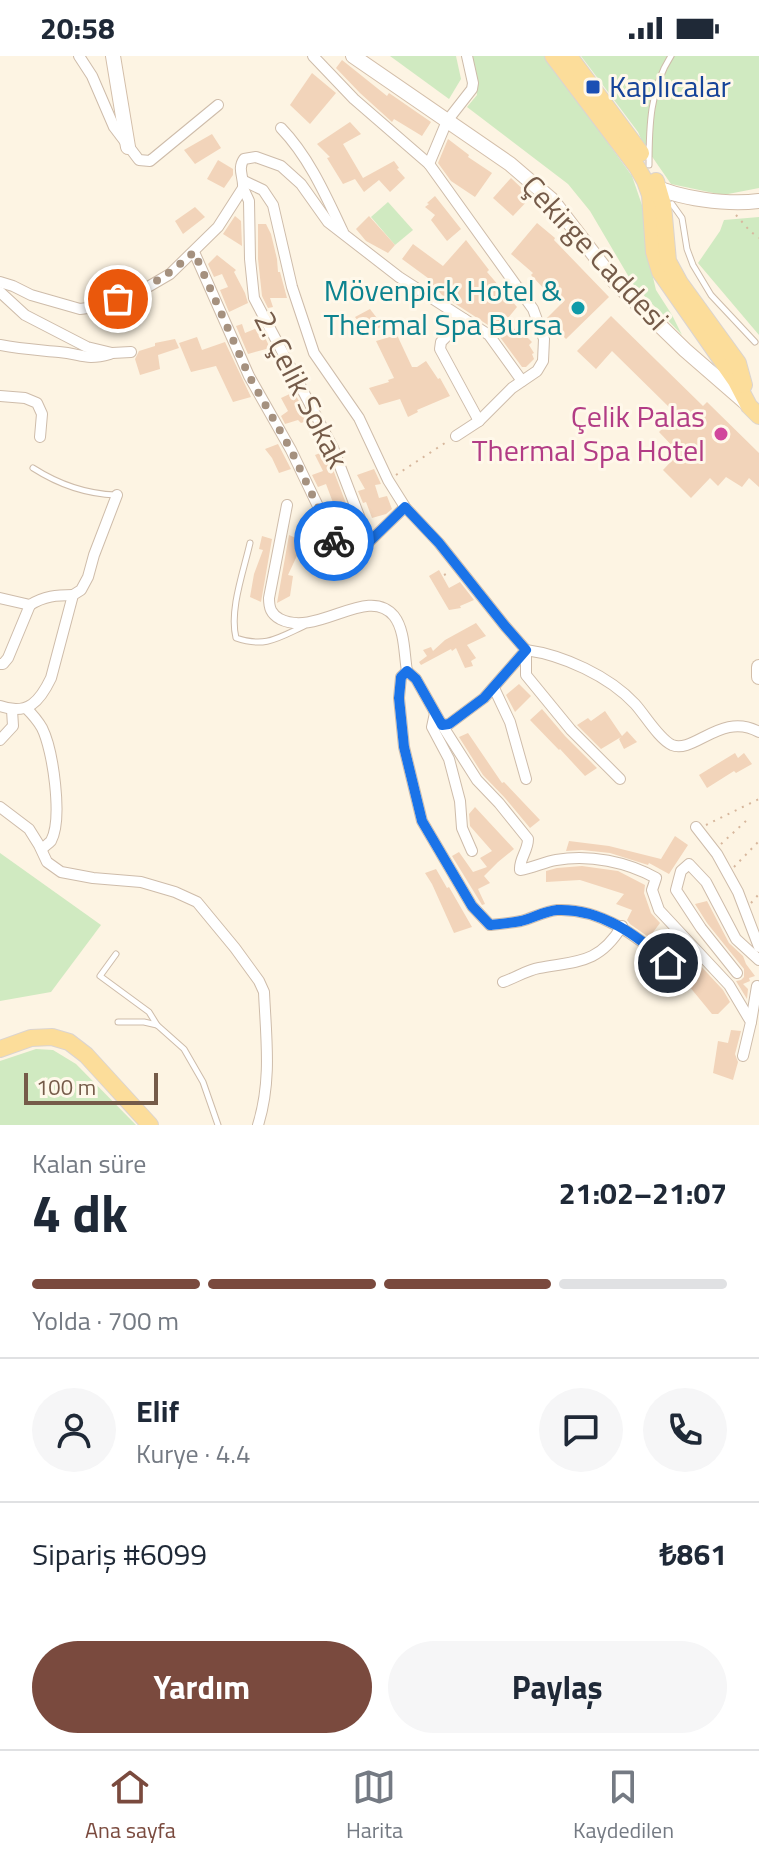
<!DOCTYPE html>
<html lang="tr">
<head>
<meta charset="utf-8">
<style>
  body { margin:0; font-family:"Titillium Web",sans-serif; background:#f6f6f7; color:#1f2937; height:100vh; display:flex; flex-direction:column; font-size:30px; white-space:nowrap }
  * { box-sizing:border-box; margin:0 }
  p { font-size:26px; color:#747a83 }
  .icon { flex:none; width:44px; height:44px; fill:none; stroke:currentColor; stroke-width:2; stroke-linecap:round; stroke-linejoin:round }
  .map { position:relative; height:1069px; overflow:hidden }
  .panel { display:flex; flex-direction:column; background:#fff; flex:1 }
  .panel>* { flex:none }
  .scale { position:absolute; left:24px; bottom:20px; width:134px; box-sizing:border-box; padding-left:8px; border:4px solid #755b49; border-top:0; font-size:22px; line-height:28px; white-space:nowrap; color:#755b49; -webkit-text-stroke:6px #fff8ea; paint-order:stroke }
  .pin { position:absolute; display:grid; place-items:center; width:68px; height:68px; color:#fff; margin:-34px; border:4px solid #fff; border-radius:50%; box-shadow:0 2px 8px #0007 }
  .courier { position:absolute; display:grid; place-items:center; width:80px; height:80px; margin:-40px; border:6px solid #1a73e8; border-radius:50%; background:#fff; color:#222; box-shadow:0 2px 10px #0007 }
  .overview em { font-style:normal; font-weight:700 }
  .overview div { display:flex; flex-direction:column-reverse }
  .overview { display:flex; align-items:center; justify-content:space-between; height:136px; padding:0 32px }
  h1 { font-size:52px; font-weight:700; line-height:60px }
  .bar { display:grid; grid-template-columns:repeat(4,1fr); gap:12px 8px; align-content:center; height:96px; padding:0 32px }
  .bar i { height:10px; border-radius:6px; background:#e0e1e3 }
  .bar .current { background:#7a4a3e }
  .bar p { grid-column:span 4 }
  .line { display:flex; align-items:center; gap:20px; padding:0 32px; border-top:2px solid #e0e1e3 }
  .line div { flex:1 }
  .round { display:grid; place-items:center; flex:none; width:84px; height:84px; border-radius:42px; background:#f6f6f7 }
  .button { display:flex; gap:16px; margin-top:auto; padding:16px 32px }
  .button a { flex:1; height:92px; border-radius:48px; background:#7a4a3e; color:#fff; font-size:32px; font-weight:700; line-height:92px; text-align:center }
  .button a+a { background:#f6f6f7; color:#1f2937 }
  .status { display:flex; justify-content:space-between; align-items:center; height:56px; padding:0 40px; background:#fff; direction:ltr }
  .status svg { height:22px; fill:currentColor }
  .tabs { display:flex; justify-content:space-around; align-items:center; height:112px; border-top:2px solid #e0e1e3; background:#fff; font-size:22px; color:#747a83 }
  .tabs a { display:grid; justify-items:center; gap:4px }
  .tabs .current { color:#7a4a3e }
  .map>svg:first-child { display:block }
  .green { fill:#d0eac1 }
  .building { fill:#f2d4ba }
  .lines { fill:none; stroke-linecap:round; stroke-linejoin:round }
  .lane-casing { stroke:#cebcaa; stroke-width:7 }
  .street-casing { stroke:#cebcaa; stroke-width:12 }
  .secondary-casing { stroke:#d3bea9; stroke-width:16 }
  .primary-casing { stroke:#dbd4d0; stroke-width:18 }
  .path { stroke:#d7b79d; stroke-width:2; stroke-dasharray:2 6; stroke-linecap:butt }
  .lane { stroke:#fff; stroke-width:5 }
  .street { stroke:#fff; stroke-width:10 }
  .secondary { stroke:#fff; stroke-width:14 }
  .primary { stroke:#fcdd9a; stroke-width:16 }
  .done { stroke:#a5917f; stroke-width:8; stroke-dasharray:0 14.4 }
  .route { stroke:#1a73e8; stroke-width:10 }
  .transit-dot { fill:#1a4fb4; stroke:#fff8ea; stroke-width:3 }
  .culture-dot { fill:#0f9aa8; stroke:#fff8ea; stroke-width:3 }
  .hotel-dot { fill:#d1479c; stroke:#fff8ea; stroke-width:3 }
  .labels { text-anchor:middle; stroke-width:6; stroke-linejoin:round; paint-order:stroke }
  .transit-label { font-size:30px; fill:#164399; stroke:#fff8ea; text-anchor:start }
  .street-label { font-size:30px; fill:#755b49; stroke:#fff8ea }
  .culture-label { font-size:30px; fill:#0d838f; stroke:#fff8ea; text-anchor:end }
  .hotel-label { font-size:30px; fill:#b23c85; stroke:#fff8ea; text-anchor:end }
</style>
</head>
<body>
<div class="status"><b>20:58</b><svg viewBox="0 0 49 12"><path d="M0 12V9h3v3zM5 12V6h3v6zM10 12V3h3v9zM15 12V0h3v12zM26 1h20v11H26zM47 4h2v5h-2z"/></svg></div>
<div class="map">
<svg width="759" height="1069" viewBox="0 0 759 1069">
  <rect width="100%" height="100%" fill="#fdf4e3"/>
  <g class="green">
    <path d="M390,0H456L461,23L449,43Z"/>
    <path d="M472,0H545L632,120L643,152L646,192L656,234L672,259L682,279L633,228L590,155L568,128L467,51L477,39Z"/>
    <path d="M581,0H759V132L723,139L671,128L644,89L638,76Z"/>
    <path d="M388,146L413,174L395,189L371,161Z"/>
    <path d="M759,161V279L698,207L720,175L724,164Z"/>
    <path d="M0,797L101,869L51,936L0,945Z"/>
    <path d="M36,993L53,994L76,1008L136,1069H0V1005Z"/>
  </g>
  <g class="building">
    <path d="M342,4L387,40L389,37L431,66L422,80L394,63L392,66L360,37L336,12Z"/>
    <path d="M312,17L336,37L310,68L290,49Z"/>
    <path d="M350,66L361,78L343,88L363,122L394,105L399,112L397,113L405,122L390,136L379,124L364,136L355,123L343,128L327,102L330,101L317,88Z"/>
    <path d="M212,78L221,92L195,108L184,94Z"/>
    <path d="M448,83L469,99L468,101L492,117L475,141L451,125L438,107Z"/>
    <path d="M218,104L233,113V119L224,132L207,123Z"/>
    <path d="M511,122L531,141L513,160L493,142Z"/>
    <path d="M435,140L461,173L447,185L431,164L435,159L425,151L429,148L427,147Z"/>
    <path d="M195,151L205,161L183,178L175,165Z"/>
    <path d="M235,160L241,165L242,190L223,178Z"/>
    <path d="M369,160L395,189L388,197L366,185L356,173Z"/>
    <path d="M537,167L555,182L554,184L609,241L566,283L546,263L565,244L554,232L548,237L531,219L533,217L511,198Z"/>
    <path d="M258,168H266L271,178L277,203L278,216H280L287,242H270L273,251L268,252L262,240L258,203Z"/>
    <path d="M466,184L489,214L487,216L517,251L508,262L518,279L521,276L524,281L526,280L532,286L529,289L534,297L532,298L534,303L526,311H522L494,273L442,239L435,231L432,233L428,230L432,225L402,203L413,188L443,210Z"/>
    <path d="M217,199L236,214L234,216L245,237L248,247L229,256L220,234L228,231L222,218L214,221L208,208Z"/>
    <path d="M370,253L383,270L367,277L355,261Z"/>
    <path d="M611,260L703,350L707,346L759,397V431L749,422L742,431L726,421L718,430L710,422L691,442L663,414L679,397L659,376L668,367L663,362L672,354L612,295L596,313L577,295Z"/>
    <path d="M242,268L245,277L260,271L270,292L248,298L236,270Z"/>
    <path d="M397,279L412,311H417L426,305L438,323L440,322L450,340L417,354L418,356L408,361L400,343L379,349L369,332L389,326L388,324L394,322L376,285Z"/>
    <path d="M197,281L202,294L225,286L251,341L233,346L216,310L191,316L179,287Z"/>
    <path d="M175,283L179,292L158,299L160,313L140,319L135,303L139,295L155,290V287Z"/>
    <path d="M294,336L309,364L301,367L298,364L285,368L281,360L288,355L281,342Z"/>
    <path d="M278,388L291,413L279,417L272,402L265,393Z"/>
    <path d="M325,395H326L347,450L335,452L326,428L318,431L312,419L323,415L315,399Z"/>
    <path d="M374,413L381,428L375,429L379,442L387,440L392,453L386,458L372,462L366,446L363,447L358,435L365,433L357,419Z"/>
    <path d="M289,479L296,482V490L301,491L288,519L293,520L290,540L277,547Z"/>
    <path d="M262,480L272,483L261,546L250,541L254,518L263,494L259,493Z"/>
    <path d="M439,514L449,532L460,526L474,544L460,550L461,552L449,554L429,520Z"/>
    <path d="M476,567L486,580L467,589L476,602L471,605L473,610L465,612L456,592L452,595L451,593L421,609L419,606L427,600L423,594L431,591L433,595L445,584Z"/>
    <path d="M519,628L531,640L515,656L506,639Z"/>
    <path d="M542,653L565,680L597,712L585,720L560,693L559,694L530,664Z"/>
    <path d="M605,655L622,680L627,675L637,686L624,693L619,683L621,681L601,693L577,669L588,662L591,665Z"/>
    <path d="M468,677L502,727L504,726L540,764L530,772L505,742L483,719L459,681Z"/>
    <path d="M735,697L738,702L744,697L752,708L736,717L734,715L707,732L699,719Z"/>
    <path d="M475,751L514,793L498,806L484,820L490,827L478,833L485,848L482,849L452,800L459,796L473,816L487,811L480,802L492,795L470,770L469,758Z"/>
    <path d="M675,780L688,789L669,818L649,807L648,809L610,797L582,794L566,795L569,785L609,790L661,803Z"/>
    <path d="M582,810L618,815L645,829L644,837L651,857L660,867L651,879L659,885L657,887L630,868L627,864L632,854L616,848L624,838L580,824L546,826V815L557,812Z"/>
    <path d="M436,813L447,832L449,831L472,871L454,877L432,828L425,817Z"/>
    <path d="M707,845L729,887L743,900L746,908L755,920L749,922L750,925L743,928L748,933L747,943L736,925L741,924L744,921V913L707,867L695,848Z"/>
    <path d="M684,892L723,934L730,946L718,958H712L689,930L673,913L676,908L680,906L674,897Z"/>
    <path d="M731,974L741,975L735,998L738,1006L733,1024L713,1017L718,985L728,987Z"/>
  </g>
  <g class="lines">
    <g class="lane-casing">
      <g id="lane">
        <path d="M649,109C649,71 650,32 671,0"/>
        <path d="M672,148L682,162L687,193L693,209L711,239L755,286"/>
        <path d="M33,412C58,428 86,438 116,439"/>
        <path d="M250,487C244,514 229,554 236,582C265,592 278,582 304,570"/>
        <path d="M116,898L100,920L149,956L157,969"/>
        <path d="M118,966H144L157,969L184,993L203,1026L218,1069"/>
      </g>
    </g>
    <g class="street-casing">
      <g id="street">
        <path d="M79,0L92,20L114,71L139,104L150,105L218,49"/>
        <path d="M313,0L354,43L429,108L533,253L544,283L543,305L537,315L512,332L479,365L456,380"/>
        <path d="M281,72C309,101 326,140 343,176"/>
        <path d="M429,108L447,65L472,33L473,27L467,0"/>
        <path d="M244,125L263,134L273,149L292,231L314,297L359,362L388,424L405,451L439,487L505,570L526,594V619L571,674L620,723"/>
        <path d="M243,132L249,145L250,203L254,242L333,392L369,486"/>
        <path d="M194,196L249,320L291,394L339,494L350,498L369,486L405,451"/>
        <path d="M0,226L13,230L31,239L80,253L95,251L141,235L170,218L218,171L243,132C244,121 237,113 244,103L256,101L281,110L301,128L328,166L399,221L489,279L522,325"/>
        <path d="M0,236L25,259L87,291L112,297L131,296"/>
        <path d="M464,263L441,286L440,293L479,365"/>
        <path d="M0,289C20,293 39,294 59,296C82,298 85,305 110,298"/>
        <path d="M0,340L25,342L37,347L42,358L40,381"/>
        <path d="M287,449L269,542C269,552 271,558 280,563C317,582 368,528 394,560C405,574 404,598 407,615"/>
        <path d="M0,542L30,549C44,540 57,539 73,539"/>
        <path d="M0,608H3L8,602L30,549"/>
        <path d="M407,615L416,623L442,669L477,724L499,747L528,783C528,795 519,803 520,814C533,812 544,806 556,804C590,798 627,806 656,822L652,834L659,854L729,929L751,966L743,1000"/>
        <path d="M407,615L401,621L399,642L404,691L422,765L472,850L490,869C500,868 511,867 521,865C533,862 545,855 557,854C601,852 637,880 668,907"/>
        <path d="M494,632L510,666L526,723"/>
        <path d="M0,650C28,660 40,645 51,622L73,539L81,534L88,521L94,499L117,439"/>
        <path d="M26,652C32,658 38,665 42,672C53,694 63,763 51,785C48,788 45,790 42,793"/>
        <path d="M435,657L432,671L449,703L460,745L462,772L472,795"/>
        <path d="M442,669L449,668L484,642L526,594C563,599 609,620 635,648C645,659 659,683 672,689C694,698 722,655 759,676"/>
        <path d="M0,684L13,670L12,654"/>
        <path d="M0,751L29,773L39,789L47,806L61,816L93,822L141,826L175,836L197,846L235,892L259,925L264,936C266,982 272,1024 258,1069"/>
        <path d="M696,771L717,798L738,836L759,891"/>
        <path d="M737,917L701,872L676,834L681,815L689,808L706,826L736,883L759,904"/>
        <path d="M503,926C515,922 527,914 539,912C577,905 599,908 622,870"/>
        <path d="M751,966L757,930"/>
      </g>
    </g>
    <g class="secondary-casing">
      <g id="secondary">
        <path d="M113,0L128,91"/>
        <path d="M353,0L510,108L552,144L615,226L685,294L746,347"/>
        <path d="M650,128C678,143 728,149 759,145"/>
        <path d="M759,611V621"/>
      </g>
    </g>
    <g class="primary-casing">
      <g id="primary">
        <path d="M553,0L637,111L645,125L650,139L654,196L660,216L736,325L749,350L759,360"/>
        <path d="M569,0L641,97"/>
        <path d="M656,125L663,149L668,205L680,227L738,307L744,329"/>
        <path d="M0,993L31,982L52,981L69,986L86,999L150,1069"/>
      </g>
    </g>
    <g class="path">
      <path d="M736,159L750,175L759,182"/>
      <path d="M396,419L448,385"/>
      <path d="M444,519L450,516"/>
      <path d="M706,769L759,743"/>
      <path d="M721,788L747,764"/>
      <path d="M734,811L759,785"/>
      <path d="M751,847L759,838"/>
    </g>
    <use href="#lane" class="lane"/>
    <use href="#street" class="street"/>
    <use href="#secondary" class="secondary"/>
    <use href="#primary" class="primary"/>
  </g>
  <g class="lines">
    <path class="done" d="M118,243C151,231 168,219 194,196L249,320L291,394L334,485"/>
    <path class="route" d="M334,485L339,494L350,498L369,486L405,451L439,487L505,570L526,594L484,642L449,668L442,669L416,623L407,615L401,621L399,642L404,691L422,765L472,850L490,869C500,868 511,867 521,865C533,862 545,855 557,854C601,852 638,880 668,907"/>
  </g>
  <rect class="transit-dot" x="585" y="23" width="16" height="16" rx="4"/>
  <circle class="culture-dot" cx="578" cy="252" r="8"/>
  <circle class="hotel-dot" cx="721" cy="378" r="8"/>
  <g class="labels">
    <g class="transit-label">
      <text x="609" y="41">Kaplıcalar</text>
    </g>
    <g class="street-label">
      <text transform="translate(595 197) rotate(47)" y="10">Çekirge Caddesi</text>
      <text transform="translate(301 334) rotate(63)" y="10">2. Çelik Sokak</text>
    </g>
    <g class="culture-label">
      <text x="562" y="245">Mövenpick Hotel &amp;<tspan x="562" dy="34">Thermal Spa Bursa</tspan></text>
    </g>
    <g class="hotel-label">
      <text x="705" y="371">Çelik Palas<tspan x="705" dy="34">Thermal Spa Hotel</tspan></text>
    </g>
  </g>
</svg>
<div class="scale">100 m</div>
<div class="pin" style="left:118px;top:243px;background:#ea580c"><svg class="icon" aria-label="bag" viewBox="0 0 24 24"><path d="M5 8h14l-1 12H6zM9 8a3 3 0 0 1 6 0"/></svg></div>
<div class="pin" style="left:668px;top:907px;background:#1f2937"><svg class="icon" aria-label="home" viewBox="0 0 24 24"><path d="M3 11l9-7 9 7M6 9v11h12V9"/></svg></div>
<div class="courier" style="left:334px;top:485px"><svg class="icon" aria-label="bike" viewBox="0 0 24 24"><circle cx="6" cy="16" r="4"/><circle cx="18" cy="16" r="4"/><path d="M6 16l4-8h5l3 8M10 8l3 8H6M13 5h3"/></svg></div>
</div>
<section class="panel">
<div class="overview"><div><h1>4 dk</h1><p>Kalan süre</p></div><em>21:02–21:07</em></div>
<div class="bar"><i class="current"></i><i class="current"></i><i class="current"></i><i></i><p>Yolda · 700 m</p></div>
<div class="line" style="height:144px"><a class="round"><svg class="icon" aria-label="person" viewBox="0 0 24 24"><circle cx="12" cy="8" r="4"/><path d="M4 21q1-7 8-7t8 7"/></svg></a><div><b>Elif</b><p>Kurye · 4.4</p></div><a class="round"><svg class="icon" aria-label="chat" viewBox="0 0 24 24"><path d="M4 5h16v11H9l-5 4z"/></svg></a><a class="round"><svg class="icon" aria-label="phone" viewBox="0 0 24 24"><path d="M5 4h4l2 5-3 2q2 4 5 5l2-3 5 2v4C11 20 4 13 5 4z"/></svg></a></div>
<div class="line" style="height:104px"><div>Sipariş #6099</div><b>₺861</b></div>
<div class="button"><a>Yardım</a><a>Paylaş</a></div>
</section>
<nav class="tabs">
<a class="current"><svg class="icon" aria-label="home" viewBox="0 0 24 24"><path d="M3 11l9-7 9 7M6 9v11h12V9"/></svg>Ana sayfa</a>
<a><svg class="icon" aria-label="map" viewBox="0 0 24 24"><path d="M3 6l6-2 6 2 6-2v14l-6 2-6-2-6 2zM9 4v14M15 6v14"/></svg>Harita</a>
<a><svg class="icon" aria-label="saved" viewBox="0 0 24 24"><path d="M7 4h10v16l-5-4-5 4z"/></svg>Kaydedilen</a>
</nav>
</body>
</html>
